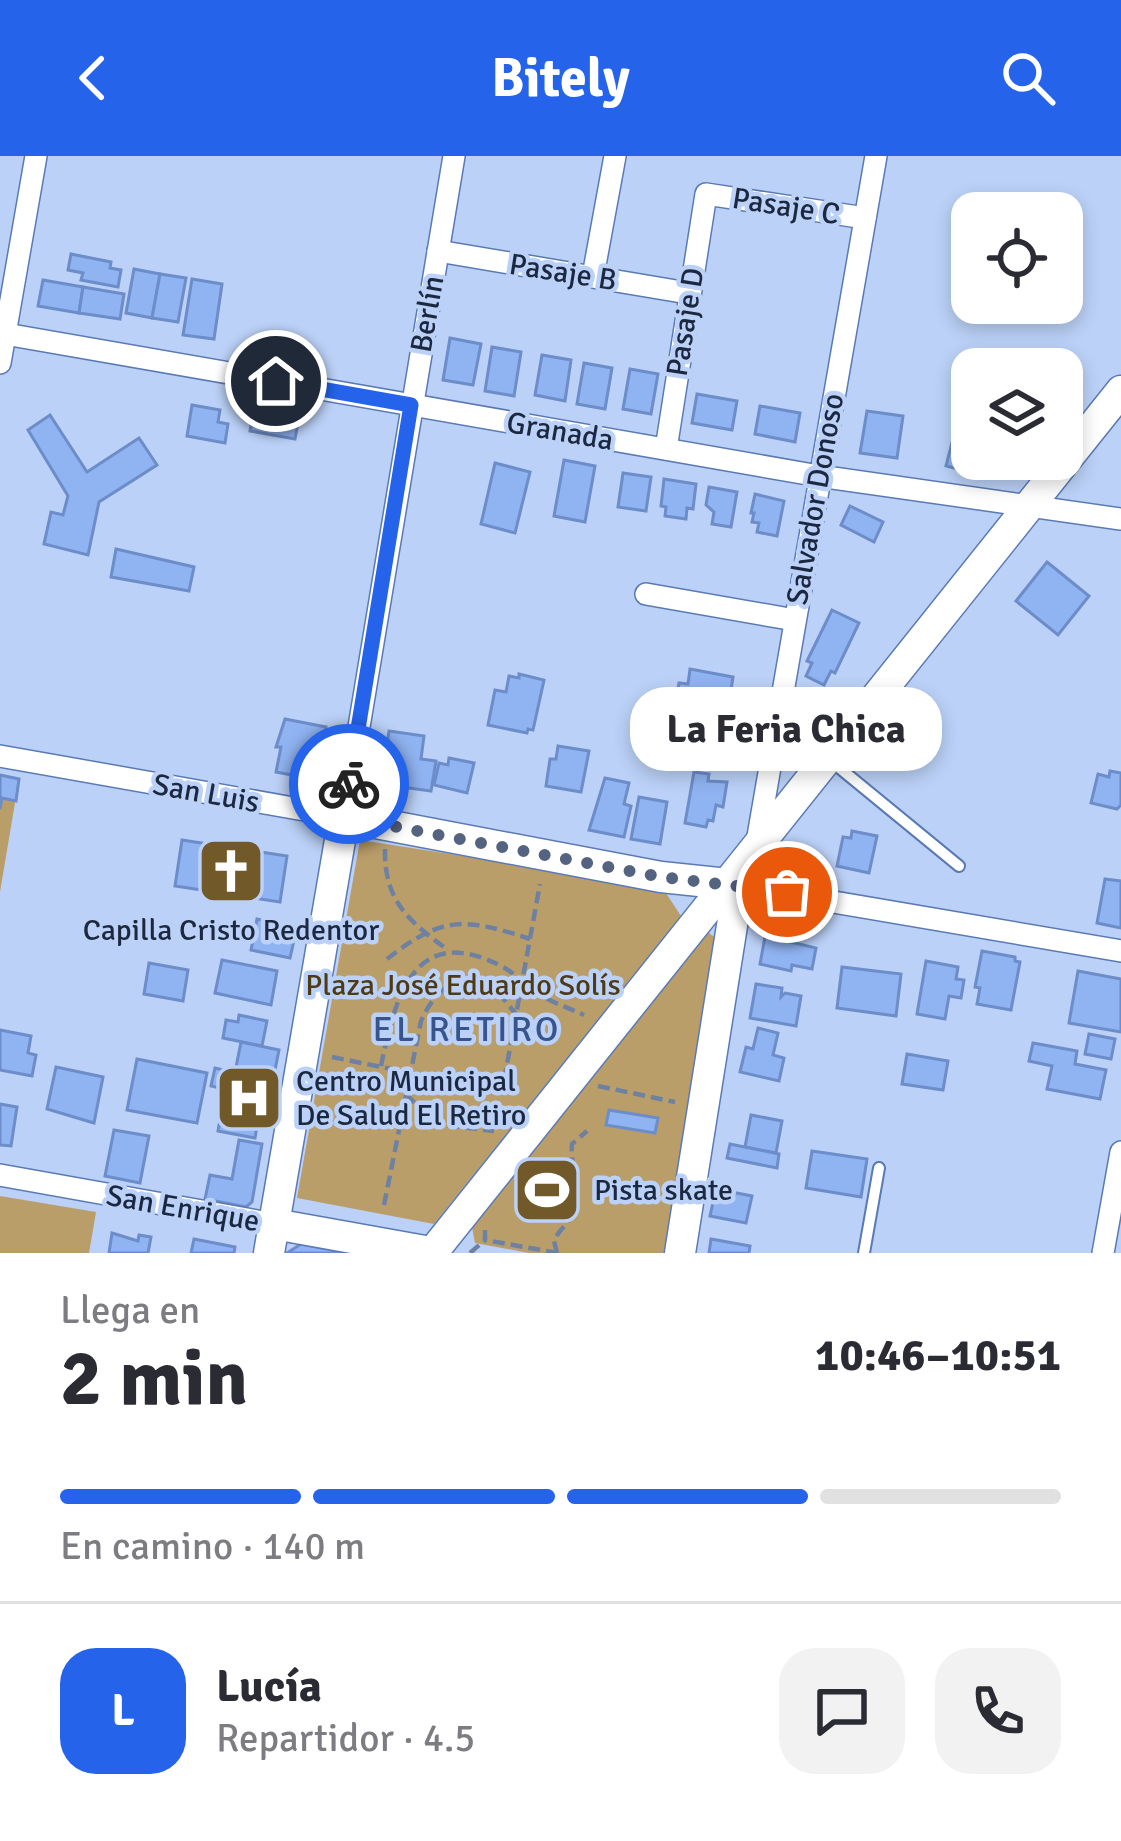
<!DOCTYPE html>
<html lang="es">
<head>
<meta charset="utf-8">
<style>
  body { margin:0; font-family:Signika,sans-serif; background:#f2f2f3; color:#2b2b33; height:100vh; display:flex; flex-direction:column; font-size:45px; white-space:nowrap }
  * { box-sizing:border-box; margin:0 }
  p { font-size:39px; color:#7c7c81 }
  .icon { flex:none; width:66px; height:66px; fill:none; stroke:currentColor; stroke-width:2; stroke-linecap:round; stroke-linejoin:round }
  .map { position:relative; height:1097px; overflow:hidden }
  .drawer { display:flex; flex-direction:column; background:#fff; flex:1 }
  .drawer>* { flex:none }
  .fabs { position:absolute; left:951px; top:36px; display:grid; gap:24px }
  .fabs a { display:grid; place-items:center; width:132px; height:132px; border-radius:24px; background:#fff; box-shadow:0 6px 18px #0003; font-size:60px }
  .pin { position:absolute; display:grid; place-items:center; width:102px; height:102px; color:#fff; margin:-51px; border:6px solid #fff; border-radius:50%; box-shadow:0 3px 12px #0007 }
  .courier { position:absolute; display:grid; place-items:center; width:120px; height:120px; margin:-60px; border:9px solid #2563eb; border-radius:50%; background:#fff; color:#222; box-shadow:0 3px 15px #0007 }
  .bubble { position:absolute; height:84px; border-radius:36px; background:#fff; box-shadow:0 6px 18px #0003; font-size:39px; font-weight:700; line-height:84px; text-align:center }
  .summary em { font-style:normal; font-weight:700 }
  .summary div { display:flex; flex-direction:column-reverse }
  .summary { display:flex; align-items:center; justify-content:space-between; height:204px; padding:0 60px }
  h1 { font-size:78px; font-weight:700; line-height:90px }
  .bar { display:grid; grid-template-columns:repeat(4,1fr); gap:18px 12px; align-content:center; height:144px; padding:0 60px }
  .bar i { height:15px; border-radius:9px; background:#e1e1e2 }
  .bar .selected { background:#2563eb }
  .bar p { grid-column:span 4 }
  .line { display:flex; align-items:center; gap:30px; padding:0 60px; border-top:3px solid #e1e1e2 }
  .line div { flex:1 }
  .round { display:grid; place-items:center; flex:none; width:126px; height:126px; border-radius:36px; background:#f2f2f3 }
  header { display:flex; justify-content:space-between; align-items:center; height:156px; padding:0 60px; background:#2563eb; color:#fff; font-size:54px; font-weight:700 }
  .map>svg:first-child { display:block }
  .green { fill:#ba9e6a }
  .building { fill:#90b3f1; stroke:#6c8dc9; stroke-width:3 }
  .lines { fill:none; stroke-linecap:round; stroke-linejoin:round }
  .lane-casing { stroke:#5a7ab4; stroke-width:14 }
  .street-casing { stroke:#5a7ab4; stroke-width:24 }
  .secondary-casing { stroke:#5a7ab4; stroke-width:33 }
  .path { stroke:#6f81a0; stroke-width:4.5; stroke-dasharray:12 6; stroke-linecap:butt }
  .lane { stroke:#fff; stroke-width:10 }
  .street { stroke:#fff; stroke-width:21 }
  .secondary { stroke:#fff; stroke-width:30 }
  .done { stroke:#536380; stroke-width:12; stroke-dasharray:0 21.6 }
  .route { stroke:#2563eb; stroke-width:15 }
  .labels { text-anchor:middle; stroke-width:9; stroke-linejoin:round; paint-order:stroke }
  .street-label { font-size:30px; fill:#1b2840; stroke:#bbd1f7 }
  .poi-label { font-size:30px; fill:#1b2840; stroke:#bbd1f7; text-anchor:start }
  .park-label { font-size:30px; fill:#4e3b16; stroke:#bbd1f7 }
  .quarter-label { font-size:36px; letter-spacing:3px; fill:#37558c; stroke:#bbd1f7 }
</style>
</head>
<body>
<header><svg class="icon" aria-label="back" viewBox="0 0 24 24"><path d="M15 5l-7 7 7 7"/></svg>Bitely<svg class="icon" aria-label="search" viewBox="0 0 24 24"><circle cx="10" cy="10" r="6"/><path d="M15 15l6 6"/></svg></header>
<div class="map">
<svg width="1121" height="1097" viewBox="0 0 1121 1097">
  <rect width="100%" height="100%" fill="#bbd1f7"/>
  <g class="green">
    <path d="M0,619L19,623L0,736Z"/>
    <path d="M360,684L662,731L681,760L434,1068L297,1042Z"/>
    <path d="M708,776L725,790L671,1097H529L475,1087L472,1071Z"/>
    <path d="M0,1040L96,1056L89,1097H0Z"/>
  </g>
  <g class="building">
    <path d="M71,98L111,106L110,112L121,114L118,131L81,124L83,117L68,114Z"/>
    <path d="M134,113L160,118L152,162L126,157Z"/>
    <path d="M160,118L186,122L178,166L152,162Z"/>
    <path d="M192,123L222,128L214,183L183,179Z"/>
    <path d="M43,124L83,131L79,157L38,150Z"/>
    <path d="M83,131L124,138L120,163L79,157Z"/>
    <path d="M450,182L481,188L473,229L443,224Z"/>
    <path d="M492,191L521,196L514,240L485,235Z"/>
    <path d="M542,199L571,204L565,245L535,239Z"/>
    <path d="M584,207L612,212L605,253L577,248Z"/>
    <path d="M630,213L658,218L651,258L623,253Z"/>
    <path d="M697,238L737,245L732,274L692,267Z"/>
    <path d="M192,249L220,254L218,266L228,268L225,287L187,280Z"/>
    <path d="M255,249L300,257L295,283L250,275Z"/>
    <path d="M760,250L800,257L795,286L755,278Z"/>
    <path d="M867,255L903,260L897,302L860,297Z"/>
    <path d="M50,259L87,316L139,282L157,309L99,346L88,399L44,388L51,356L63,359L68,340L28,274Z"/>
    <path d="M956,271L972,276V303H997L992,322L946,310Z"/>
    <path d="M564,304L595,310L585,366L554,360Z"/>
    <path d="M495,307L530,316L515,377L481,368Z"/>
    <path d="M623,317L651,321L646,355L618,351Z"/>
    <path d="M664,323L696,328L693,353L687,352L686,363L665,360L666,351L661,350Z"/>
    <path d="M709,331L737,336L731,371L712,368L714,356L706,349Z"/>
    <path d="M755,338L784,345L777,380L757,376L759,367L752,366L754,357H751Z"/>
    <path d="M850,350L883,366L874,386L841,369Z"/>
    <path d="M116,393L194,411L189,435L111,421Z"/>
    <path d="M1047,406L1089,440L1058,479L1016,445Z"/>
    <path d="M832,454L859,467L835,517L831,515L824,529L806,520L812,507L807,505Z"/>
    <path d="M690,513L733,521L727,560L675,551L679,527L688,528Z"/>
    <path d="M519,518L544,524L533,574L528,573L527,577L488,569L495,534L506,536L509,520L519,522Z"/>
    <path d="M285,563L326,571L317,617L298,613L297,620L276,616L281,591H276Z"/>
    <path d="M389,575L424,580L421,603L436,605L431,635L387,629L388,621H382Z"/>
    <path d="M558,590L589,595L581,636L546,630L550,603H556Z"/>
    <path d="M449,602L474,607L467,637L434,629L439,607L448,609Z"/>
    <path d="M1110,615L1121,617V649L1117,653L1091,647L1098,618L1109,621Z"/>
    <path d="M694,616L709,618L708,625L727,626L723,651L716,649L713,665L708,664L706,671L685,667Z"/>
    <path d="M0,619L19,623L16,645L2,642L0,653Z"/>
    <path d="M605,622L629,627L624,648L631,650L624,681L589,674Z"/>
    <path d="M639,641L667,646L660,688L631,683Z"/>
    <path d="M852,675L877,680L869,717L837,710L843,681L851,682Z"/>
    <path d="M182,684L287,700L280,746L175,730Z"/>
    <path d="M1105,723L1121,725V772L1097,767Z"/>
    <path d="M257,763L297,771L290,802L251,794Z"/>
    <path d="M767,770L793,775L791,786L816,792L812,813L792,809L791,815L760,808Z"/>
    <path d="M982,795L1015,801V805L1020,806L1011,854L977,848L980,832L975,831Z"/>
    <path d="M222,804L277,815L271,849L215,837Z"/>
    <path d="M926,805L958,811L956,823L964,824L961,842L949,840L945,863L917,858Z"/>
    <path d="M149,807L188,814L183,845L144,838Z"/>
    <path d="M842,811L901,818L896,860L837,852Z"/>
    <path d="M1078,815L1121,823V876L1069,867Z"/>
    <path d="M756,828L782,832L781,841L785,837L801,840L796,870L750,862Z"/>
    <path d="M239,859L267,865L262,890L223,882L226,864L238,866Z"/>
    <path d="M758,872L778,877L773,899L784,902L779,925L740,916L746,891L753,893Z"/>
    <path d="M0,874L31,880L28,897L36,899L32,920L0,914Z"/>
    <path d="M1089,878L1115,883L1111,903L1085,898Z"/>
    <path d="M241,886L279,894L274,919L236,911Z"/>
    <path d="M1033,887L1077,895L1075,908L1106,914L1100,943L1047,933L1052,910L1029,905Z"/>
    <path d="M907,898L948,905L943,934L902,928Z"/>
    <path d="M137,903L207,917L197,967L127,954Z"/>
    <path d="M56,911L103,921L94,967L47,953Z"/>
    <path d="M238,911L267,918L260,951L230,945L232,935L211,930L215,912L237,917Z"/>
    <path d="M0,948L17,951L11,990L0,989Z"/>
    <path d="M222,952L259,958L255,982L218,975Z"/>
    <path d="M609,954L658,962L655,977L606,969Z"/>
    <path d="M751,959L782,965L776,997L745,991Z"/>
    <path d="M114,974L149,980L140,1027L105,1020Z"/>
    <path d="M239,984L262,988L252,1046L246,1051L205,1043L210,1019L232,1023Z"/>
    <path d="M730,988L779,998L777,1012L727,1002Z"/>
    <path d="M812,995L867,1003L861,1041L806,1032Z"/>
    <path d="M716,1033L752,1040L746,1067L710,1060Z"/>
    <path d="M112,1077L138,1085L139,1079L151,1081L148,1097H109Z"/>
    <path d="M194,1083L235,1091L234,1097H191Z"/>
    <path d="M711,1083L750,1090L749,1097H709Z"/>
    <path d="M301,1088L348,1097H287Z"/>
  </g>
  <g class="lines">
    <g class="lane-casing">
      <g id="lane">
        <path d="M831,605L959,710"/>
        <path d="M864,1097L879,1012"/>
      </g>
    </g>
    <g class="street-casing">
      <g id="street">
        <path d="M438,95L688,137"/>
        <path d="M593,120L615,0"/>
        <path d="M0,177L819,320L1121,363"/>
        <path d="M0,207L36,0"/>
        <path d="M666,293L706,38L865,62"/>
        <path d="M646,438L795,464"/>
        <path d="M0,600L344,661L454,0"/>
        <path d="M757,686L876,0"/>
        <path d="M728,728L1121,795"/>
        <path d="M0,1019L274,1068"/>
        <path d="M1103,1097L1121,996"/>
      </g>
    </g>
    <g class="secondary-casing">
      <g id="secondary">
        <path d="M274,1068L436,1097"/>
        <path d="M269,1097L344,661L661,721L728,728"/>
        <path d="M432,1097L1121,235"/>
        <path d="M680,1097L734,757L728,728"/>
      </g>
    </g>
    <g class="path">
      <path d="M385,693C384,744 408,765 448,794"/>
      <path d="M387,803C442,760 464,761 530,783"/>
      <path d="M332,901L486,932L503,930L540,728"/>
      <path d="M381,910C395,841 414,764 503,811C514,817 523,826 533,834C547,845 567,851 584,859"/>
      <path d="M598,930L675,946"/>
      <path d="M406,938L435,968L494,975"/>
      <path d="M384,1049L421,865C432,839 459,810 489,829C499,836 508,849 516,858"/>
      <path d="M485,1074V1084L558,1097"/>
      <path d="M470,1097L485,1084"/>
      <path d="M557,1097L554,1085C558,1075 567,1069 571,1060C581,1037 570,1012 572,988L587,975"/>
    </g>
    <use href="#lane" class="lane"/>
    <use href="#street" class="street"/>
    <use href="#secondary" class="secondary"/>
  </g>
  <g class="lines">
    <path class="done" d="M349,628L344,661L661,721L787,736"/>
    <path class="route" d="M276,225L411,249L349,628"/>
  </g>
  <defs>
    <g id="church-square" transform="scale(3.45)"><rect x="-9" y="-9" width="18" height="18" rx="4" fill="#715929" stroke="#bbd1f7"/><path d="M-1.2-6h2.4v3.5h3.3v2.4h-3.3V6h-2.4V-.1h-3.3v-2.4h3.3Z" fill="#fff"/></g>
    <g id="hospital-square" transform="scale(3.45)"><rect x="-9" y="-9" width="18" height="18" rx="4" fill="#715929" stroke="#bbd1f7"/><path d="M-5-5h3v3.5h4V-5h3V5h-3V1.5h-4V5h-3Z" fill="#fff"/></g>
    <g id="stadium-square" transform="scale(3.45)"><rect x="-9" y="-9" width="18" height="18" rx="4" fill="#715929" stroke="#bbd1f7"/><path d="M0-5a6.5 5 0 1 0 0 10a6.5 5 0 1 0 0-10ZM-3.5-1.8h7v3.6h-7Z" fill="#fff"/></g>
  </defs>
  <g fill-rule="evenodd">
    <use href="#church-square" x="231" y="715"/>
    <use href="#hospital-square" x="249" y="942"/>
    <use href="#stadium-square" x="547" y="1034"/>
  </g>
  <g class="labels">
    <g class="street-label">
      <text transform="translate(786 50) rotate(9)" y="10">Pasaje C</text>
      <text transform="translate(563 116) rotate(9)" y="10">Pasaje B</text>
      <text transform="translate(427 158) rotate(-80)" y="10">Berlín</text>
      <text transform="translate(685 166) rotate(-81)" y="10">Pasaje D</text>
      <text transform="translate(560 275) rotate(10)" y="10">Granada</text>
      <text transform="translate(815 343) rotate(-80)" y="10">Salvador Donoso</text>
      <text transform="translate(206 637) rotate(10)" y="10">San Luis</text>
      <text transform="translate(183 1052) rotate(10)" y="10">San Enrique</text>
    </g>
    <g class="poi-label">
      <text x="231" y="784" text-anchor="middle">Capilla Cristo Redentor</text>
      <text x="296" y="935">Centro Municipal<tspan x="296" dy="34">De Salud El Retiro</tspan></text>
      <text x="594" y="1044">Pista skate</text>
    </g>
    <g class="park-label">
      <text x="463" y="839">Plaza José Eduardo Solís</text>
    </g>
    <g class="quarter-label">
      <text x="467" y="885">EL RETIRO</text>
    </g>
  </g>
</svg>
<div class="fabs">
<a><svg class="icon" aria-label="locate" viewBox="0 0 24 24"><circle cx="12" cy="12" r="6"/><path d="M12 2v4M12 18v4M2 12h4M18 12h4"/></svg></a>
<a><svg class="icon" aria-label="layers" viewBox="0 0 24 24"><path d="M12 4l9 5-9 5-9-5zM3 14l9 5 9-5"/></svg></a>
</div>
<div class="pin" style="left:787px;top:736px;background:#ea580c"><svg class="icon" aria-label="bag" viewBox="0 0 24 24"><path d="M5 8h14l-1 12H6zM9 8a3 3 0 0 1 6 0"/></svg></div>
<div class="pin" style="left:276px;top:225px;background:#1f2937"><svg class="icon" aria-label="home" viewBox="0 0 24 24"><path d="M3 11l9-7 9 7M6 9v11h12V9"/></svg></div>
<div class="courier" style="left:349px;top:628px"><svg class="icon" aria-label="bike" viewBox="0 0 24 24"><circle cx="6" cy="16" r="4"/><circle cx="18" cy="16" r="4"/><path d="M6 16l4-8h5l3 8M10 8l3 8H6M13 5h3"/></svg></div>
<div class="bubble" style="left:630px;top:531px;width:312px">La Feria Chica</div>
</div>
<section class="drawer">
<div class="summary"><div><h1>2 min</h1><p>Llega en</p></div><em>10:46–10:51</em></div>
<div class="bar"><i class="selected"></i><i class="selected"></i><i class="selected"></i><i></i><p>En camino · 140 m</p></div>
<div class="line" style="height:216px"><b class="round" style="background:#2563eb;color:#fff">L</b><div><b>Lucía</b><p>Repartidor · 4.5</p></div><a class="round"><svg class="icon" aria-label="chat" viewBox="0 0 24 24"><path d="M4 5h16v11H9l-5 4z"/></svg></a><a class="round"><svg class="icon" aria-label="phone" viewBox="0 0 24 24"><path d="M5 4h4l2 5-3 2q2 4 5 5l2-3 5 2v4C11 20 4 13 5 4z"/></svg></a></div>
</section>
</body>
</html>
